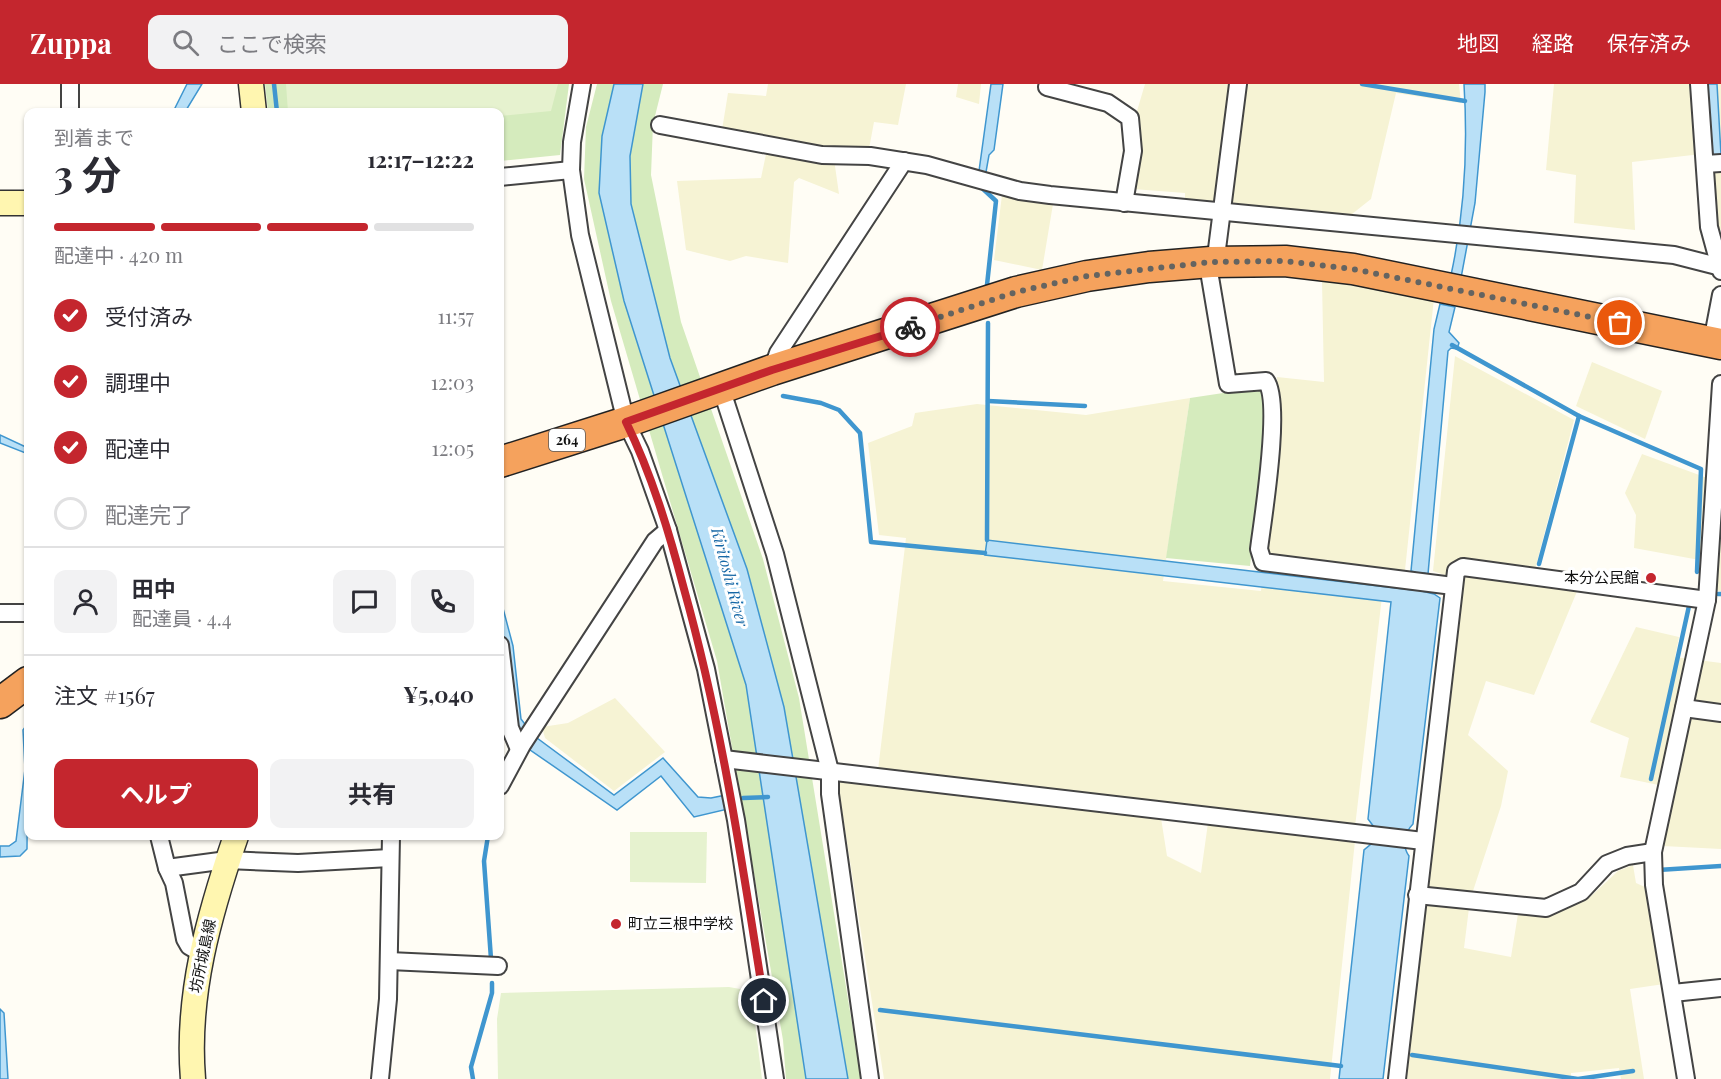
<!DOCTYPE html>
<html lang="ja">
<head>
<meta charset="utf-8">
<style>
  body { margin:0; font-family:"Playfair Display","Noto Sans JP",serif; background:#f2f2f3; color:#2b2b33; height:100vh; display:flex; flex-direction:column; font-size:22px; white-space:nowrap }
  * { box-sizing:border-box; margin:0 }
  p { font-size:20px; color:#7c7c81 }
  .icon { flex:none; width:33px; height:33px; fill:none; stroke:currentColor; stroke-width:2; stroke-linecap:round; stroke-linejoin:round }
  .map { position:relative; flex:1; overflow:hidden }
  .sheet { position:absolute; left:24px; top:24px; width:480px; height:732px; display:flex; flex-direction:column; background:#fff; border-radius:12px; box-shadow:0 2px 4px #0004 }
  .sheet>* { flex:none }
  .pin { position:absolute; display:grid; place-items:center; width:51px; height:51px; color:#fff; margin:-26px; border:3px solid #fff; border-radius:50%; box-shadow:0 2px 6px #0007 }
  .courier { position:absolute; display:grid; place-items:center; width:60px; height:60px; margin:-30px; border:4px solid #c4262e; border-radius:50%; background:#fff; color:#222; box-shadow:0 2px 8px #0007 }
  .headline em { font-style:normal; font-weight:700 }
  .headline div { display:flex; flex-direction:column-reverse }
  .headline { display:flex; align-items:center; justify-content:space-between; height:102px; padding:0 30px }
  h1 { font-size:39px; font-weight:700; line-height:45px }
  .bar { display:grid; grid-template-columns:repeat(4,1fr); gap:9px 6px; align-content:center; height:72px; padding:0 30px }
  .bar i { height:8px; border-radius:4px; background:#e1e1e2 }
  .bar .active { background:#c4262e }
  .bar p { grid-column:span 4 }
  .line { display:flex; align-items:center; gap:15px; padding:0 30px; border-top:2px solid #e1e1e2 }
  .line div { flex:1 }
  .round { display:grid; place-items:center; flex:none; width:63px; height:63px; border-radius:12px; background:#f2f2f3 }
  ol { padding:0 30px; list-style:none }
  li { display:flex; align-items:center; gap:18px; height:66px }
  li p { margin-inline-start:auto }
  li .icon { padding:6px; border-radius:50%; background:#c4262e; color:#fff; stroke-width:4 }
  li:last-child { color:#7c7c81 }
  li i { width:33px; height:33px; border:3px solid #e1e1e2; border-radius:50% }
  .cta { display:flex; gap:12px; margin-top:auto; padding:12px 30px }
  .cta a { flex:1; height:69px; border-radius:12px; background:#c4262e; color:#fff; font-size:24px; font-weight:700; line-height:69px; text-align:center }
  .cta a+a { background:#f2f2f3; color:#2b2b33 }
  header { display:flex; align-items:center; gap:36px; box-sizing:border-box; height:84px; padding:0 30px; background:#c4262e; color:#fff }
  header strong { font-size:28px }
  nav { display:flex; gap:33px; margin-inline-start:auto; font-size:21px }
  .search { width:420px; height:54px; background:#f2f2f3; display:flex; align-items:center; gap:15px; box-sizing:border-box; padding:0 21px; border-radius:12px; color:#7c7c81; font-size:22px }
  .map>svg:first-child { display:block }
  .farmland { fill:#f6f3d4 }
  .green { fill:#d5ebbd }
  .pitch { fill:#e6f2cf }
  .water { fill:#b9e0f7; stroke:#3f96cf; stroke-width:1.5 }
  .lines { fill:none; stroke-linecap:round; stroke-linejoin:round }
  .stream { stroke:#3f96cf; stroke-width:4.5 }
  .street-casing { stroke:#444; stroke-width:20 }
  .secondary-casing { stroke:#333; stroke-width:27 }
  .highway-casing { stroke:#222; stroke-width:33 }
  .street { stroke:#fff; stroke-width:16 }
  .secondary { stroke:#fff6b0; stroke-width:24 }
  .highway { stroke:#f5a25d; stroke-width:30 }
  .done { stroke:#646461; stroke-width:6; stroke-dasharray:0 10.8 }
  .route { stroke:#c4262e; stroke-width:8 }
  .poi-dot { fill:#c4262e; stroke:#fff; stroke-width:2 }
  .labels { text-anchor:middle; stroke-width:6; stroke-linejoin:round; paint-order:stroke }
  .shield { fill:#fff; stroke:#585858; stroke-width:1.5 }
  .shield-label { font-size:14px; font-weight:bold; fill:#111 }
  .poi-label { font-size:15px; fill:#111; stroke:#fff; text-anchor:end }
  .street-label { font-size:15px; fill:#111; stroke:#fff }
  .water-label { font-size:16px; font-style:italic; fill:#1768a6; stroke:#fff }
</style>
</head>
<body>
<header>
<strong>Zuppa</strong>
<div class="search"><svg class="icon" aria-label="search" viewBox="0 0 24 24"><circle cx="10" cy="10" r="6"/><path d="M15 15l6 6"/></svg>ここで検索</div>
<nav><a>地図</a><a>経路</a><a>保存済み</a></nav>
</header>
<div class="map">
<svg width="1721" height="995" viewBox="0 0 1721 995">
  <rect width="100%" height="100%" fill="#fffdf5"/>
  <g class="farmland">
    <path d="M768,0H906L898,41L874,38L869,65L833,68L839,110L799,94L794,98L788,179L746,172L730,177L686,166L677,97L761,94L769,56L722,46L728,9L766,12Z"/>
    <path d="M958,0H981L979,20L956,13Z"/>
    <path d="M1145,0H1459L1461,19L1396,9L1371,115L1347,134L1185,120V109L1133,105L1138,67L1137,27Z"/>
    <path d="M1554,0H1721V146L1716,143L1710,69L1632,78L1635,146L1574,139L1576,91L1546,86Z"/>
    <path d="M1002,111L1053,120L1042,186L994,176Z"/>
    <path d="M1322,197L1434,214L1405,486L1385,487L1355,743L878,686L906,454L879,451L868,359L912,342L915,329L977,320L1086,331L1190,314L1163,497L1261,507L1278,335L1277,293L1324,298Z"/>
    <path d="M1455,272L1574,336L1532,497L1578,505L1534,611L1486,597L1468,651L1508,687L1501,722L1470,816L1464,864L1511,873L1518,830H1549L1589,814L1618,787L1633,781L1636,799L1647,804L1664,900L1630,905L1644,995H1621L1619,984L1571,989V995H1401L1459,496L1433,487Z"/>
    <path d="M1592,278L1662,307L1645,355L1576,322Z"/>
    <path d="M1642,370L1721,399V507H1716V479L1634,464L1636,431L1625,409Z"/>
    <path d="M1636,543L1679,553L1675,573L1721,579V765L1663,762L1673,704L1620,693L1629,654L1590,638Z"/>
    <path d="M615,614L665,668L614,707L545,654L542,643L568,639Z"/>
    <path d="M837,694L1161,734L1167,772L1201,789L1208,739L1355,757L1330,995H884Z"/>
  </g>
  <g class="green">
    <path d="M265,0H569L560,71L500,77V28H268Z"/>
    <path d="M597,0H614L602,52L599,109L624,217L746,601L806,995H786L783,956L717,577L611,217L584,95L586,43Z"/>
    <path d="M643,0H663L653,40L651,91L681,238L763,475L799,614L861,995H848L784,623L747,485L670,274L631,120L630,72Z"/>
    <path d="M1263,303L1266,338L1250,482L1166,474L1190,314Z"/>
  </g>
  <g class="pitch">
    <path d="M286,0H558L551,27L500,32V28H288Z"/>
    <path d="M630,748H707L706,799L630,798Z"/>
    <path d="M729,903L751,907L762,995H498L497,935L501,909Z"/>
  </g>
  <g class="water">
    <path d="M187,0H202L185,28H173Z"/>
    <path d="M614,0H643L630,72L631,120L670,274L747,485L784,623L848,995H806L746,601L624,217L599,109L602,52Z"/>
    <path d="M991,0H1003L994,66L989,71L986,88H983L979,87Z"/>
    <path d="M1464,0H1485V8L1475,119L1461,194L1451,191C1465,127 1468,65 1464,0Z"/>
    <path d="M1707,0H1717L1721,71H1712Z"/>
    <path d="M1440,220L1455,223L1449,248L1459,259L1457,265L1451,264L1448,267L1428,490L1424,489L1421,507L1434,510L1440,514L1413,740C1404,749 1402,762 1409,772L1383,995H1339L1364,766L1371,760L1374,743L1368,735L1391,518L985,471L987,456L1412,506L1415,488L1411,487L1434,245Z"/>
    <path d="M0,351L28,364V370L0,359Z"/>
    <path d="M500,513L513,562L521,635L533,651L614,711L663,674L698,713L711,714L726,711L728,725L694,733L661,692L617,726L520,659L500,547Z"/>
    <path d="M26,642L28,644L27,765L20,772L0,773V762H9L16,757L25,685L23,646Z"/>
    <path d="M0,925L4,929L8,995H0Z"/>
  </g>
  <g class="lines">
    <g class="stream">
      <path d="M274,0L277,28"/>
      <path d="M1362,0L1465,17"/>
      <path d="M982,104L996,117L987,201"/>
      <path d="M1452,261L1579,332L1701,385L1697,488"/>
      <path d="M783,312L821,319L839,326L860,349L871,458L985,469"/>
      <path d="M988,317L1085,322"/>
      <path d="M987,456L988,239"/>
      <path d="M1539,480L1579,332"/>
      <path d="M1718,510H1721"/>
      <path d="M1651,695L1689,522"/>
      <path d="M743,714L768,713"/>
      <path d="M488,752L484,777L491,875"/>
      <path d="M1658,786L1721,782"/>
      <path d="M880,926L1341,982"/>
      <path d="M1412,971L1578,995L1633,987"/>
      <path d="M473,995L471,983L492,909V899"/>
    </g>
    <g class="street-casing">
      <g id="street">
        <path d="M70,0V28"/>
        <path d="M582,0L572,58L571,86L580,151L626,338L640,367L668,446L706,585L736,736L775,995"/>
        <path d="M1238,0L1217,165L1211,178L1210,193L1228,300L1266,297C1282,318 1263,433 1259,465L1263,478L1453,502"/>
        <path d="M1699,0L1709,143L1721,187"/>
        <path d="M1047,3L1108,19L1130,34L1133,67L1124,119"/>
        <path d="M660,41L822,71L870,72L927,81L1020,107L1050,111L1674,171L1721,183"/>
        <path d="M1705,80L1721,79"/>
        <path d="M500,93L571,86"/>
        <path d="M1712,258L1721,211"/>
        <path d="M772,286L778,269L904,77"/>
        <path d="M721,304L775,470L830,687V710L870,995"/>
        <path d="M0,529H28"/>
        <path d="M500,561L510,644L519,665"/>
        <path d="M1684,624L1721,629"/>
        <path d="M724,675L1423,757"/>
        <path d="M500,702L522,661L655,457L668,446"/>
        <path d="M159,752L167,784L174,799L185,855L189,862L201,869"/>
        <path d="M167,784L227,776L298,779L390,774"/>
        <path d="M1417,811L1546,824L1581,808L1607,780L1627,772L1653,768"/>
        <path d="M389,877L498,882"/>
        <path d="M1673,909L1721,904"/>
        <path d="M380,995L388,915L391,752"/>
        <path d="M1397,995L1456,487L1463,483L1707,516"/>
        <path d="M1686,995L1654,801L1653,768L1707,516L1721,300"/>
      </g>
    </g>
    <g class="secondary-casing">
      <g id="secondary">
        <path d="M251,0L254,28"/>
        <path d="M0,119H28"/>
        <path d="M193,995C186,911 209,831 236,752"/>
      </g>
    </g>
    <g class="highway-casing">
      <g id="highway">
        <path d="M500,378L626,338L772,286L1016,208L1087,192L1149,183L1211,178L1285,177L1353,185L1721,260"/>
        <path d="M0,619L28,598"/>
      </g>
    </g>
    <use href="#street" class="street"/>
    <use href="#secondary" class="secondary"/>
    <use href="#highway" class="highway"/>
  </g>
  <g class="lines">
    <path class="done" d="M910,243L1016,208L1087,192L1211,178L1285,177L1353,185L1620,239"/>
    <path class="route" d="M764,917C742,778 722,641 684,505C669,448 652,391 626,338L772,286L910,243"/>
  </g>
  <g class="poi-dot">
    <circle cx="1651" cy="494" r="6"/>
    <circle cx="616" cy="840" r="6"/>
  </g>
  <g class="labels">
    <rect class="shield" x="549" y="345" width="36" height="22" rx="4.5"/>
    <g class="shield-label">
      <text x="567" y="361">264</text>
    </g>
    <g class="poi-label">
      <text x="1639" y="499">本分公民館</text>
      <text x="628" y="845" text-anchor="start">町立三根中学校</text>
    </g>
    <g class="street-label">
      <text transform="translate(203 872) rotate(-78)" y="5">坊所城島線</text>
    </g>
    <g class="water-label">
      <text transform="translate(730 493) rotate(75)" y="6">Kiritoshi River</text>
    </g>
  </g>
</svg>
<div class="pin" style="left:1620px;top:239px;background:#ea580c"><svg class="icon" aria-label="bag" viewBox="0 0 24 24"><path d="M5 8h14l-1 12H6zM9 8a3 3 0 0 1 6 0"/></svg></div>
<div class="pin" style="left:764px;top:917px;background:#1f2937"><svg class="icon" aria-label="home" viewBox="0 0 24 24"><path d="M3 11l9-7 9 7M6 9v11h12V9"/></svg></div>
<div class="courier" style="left:910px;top:243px"><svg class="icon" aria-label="bike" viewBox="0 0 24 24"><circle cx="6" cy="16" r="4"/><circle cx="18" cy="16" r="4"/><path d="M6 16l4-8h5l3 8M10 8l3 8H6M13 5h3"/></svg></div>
<section class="sheet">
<div class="headline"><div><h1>3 分</h1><p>到着まで</p></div><em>12:17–12:22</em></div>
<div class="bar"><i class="active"></i><i class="active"></i><i class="active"></i><i></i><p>配達中 · 420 m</p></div>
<ol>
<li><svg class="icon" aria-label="check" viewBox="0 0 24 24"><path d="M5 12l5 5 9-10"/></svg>受付済み<p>11:57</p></li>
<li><svg class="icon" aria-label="check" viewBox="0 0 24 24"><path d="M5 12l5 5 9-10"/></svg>調理中<p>12:03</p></li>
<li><svg class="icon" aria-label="check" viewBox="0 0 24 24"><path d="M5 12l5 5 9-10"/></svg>配達中<p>12:05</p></li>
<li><i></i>配達完了</li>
</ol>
<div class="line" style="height:108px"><a class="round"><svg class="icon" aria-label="person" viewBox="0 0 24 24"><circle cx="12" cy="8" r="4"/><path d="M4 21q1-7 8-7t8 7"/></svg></a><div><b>田中</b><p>配達員 · 4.4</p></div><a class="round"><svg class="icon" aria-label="chat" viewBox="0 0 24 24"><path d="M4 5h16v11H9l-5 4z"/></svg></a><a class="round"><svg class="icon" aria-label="phone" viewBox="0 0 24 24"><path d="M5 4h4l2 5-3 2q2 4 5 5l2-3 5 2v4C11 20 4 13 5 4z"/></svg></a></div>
<div class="line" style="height:78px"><div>注文 #1567</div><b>¥5,040</b></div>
<div class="cta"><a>ヘルプ</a><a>共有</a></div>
</section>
</div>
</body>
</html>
